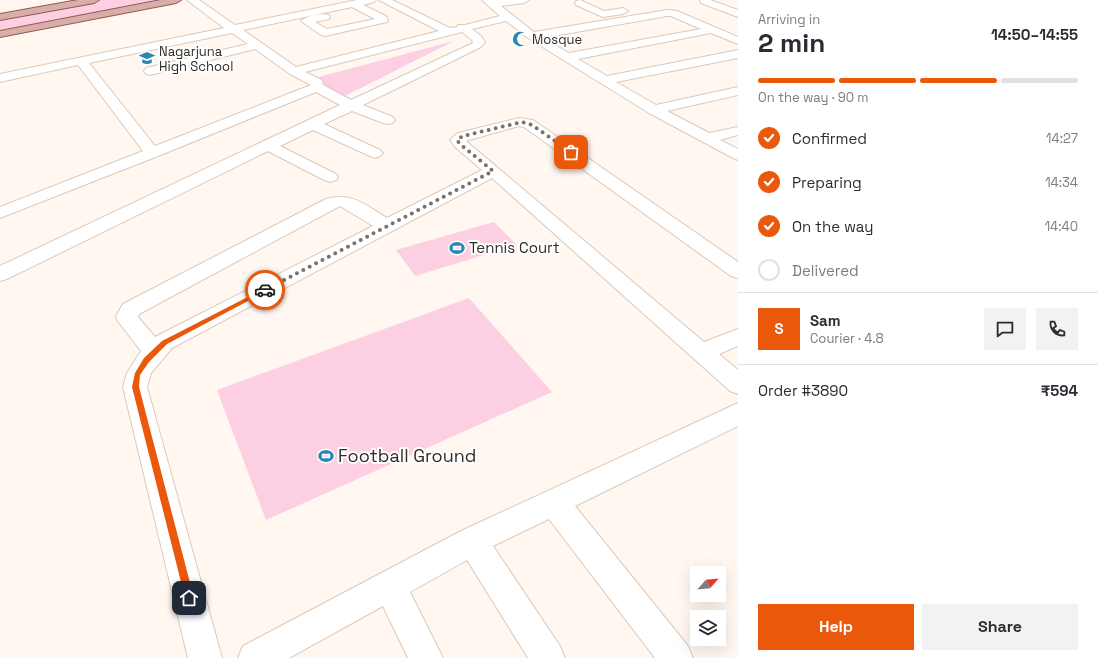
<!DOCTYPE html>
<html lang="en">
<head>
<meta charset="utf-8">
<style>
  body { margin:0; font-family:"Space Grotesk",sans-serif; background:#f2f2f3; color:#2b2b33; height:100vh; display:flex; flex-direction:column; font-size:15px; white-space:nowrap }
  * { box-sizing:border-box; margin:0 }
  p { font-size:13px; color:#7c7c81 }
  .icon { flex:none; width:22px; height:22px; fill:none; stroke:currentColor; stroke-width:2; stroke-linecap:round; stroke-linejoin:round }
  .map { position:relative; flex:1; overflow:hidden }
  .side { display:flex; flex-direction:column; background:#fff; width:360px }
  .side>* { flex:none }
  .needle { width:26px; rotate:63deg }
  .controls { position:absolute; left:690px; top:566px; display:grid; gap:8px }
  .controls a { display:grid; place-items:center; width:36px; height:36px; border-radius:0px; background:#fff; box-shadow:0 4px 16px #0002; font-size:20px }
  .pin { position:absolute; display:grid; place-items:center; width:34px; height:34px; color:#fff; margin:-17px; border-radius:8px; box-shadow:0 2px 6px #0006 }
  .courier { position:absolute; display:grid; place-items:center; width:40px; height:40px; margin:-20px; border:3px solid #ea580c; border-radius:50%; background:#fff; color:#222; box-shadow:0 1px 5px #0007 }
  .headline em { font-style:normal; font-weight:800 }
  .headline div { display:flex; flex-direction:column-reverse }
  .headline { display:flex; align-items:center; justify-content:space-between; height:68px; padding:0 20px }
  h1 { font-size:26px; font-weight:800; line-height:30px }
  .bar { display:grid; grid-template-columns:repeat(4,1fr); gap:6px 4px; align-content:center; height:48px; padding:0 20px }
  .bar i { height:5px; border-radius:3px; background:#e1e1e2 }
  .bar .current { background:#ea580c }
  .bar p { grid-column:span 4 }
  .line { display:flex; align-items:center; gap:10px; padding:0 20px; border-top:1px solid #e1e1e2 }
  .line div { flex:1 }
  .round { display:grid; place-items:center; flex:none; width:42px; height:42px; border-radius:0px; background:#f2f2f3 }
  ol { padding:0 20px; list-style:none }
  li { display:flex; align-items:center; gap:12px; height:44px }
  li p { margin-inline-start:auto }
  li .icon { padding:4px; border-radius:50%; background:#ea580c; color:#fff; stroke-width:4 }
  li:last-child { color:#7c7c81 }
  li i { width:22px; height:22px; border:2px solid #e1e1e2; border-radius:50% }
  .button { display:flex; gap:8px; margin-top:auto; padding:8px 20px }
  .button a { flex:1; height:46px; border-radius:0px; background:#ea580c; color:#fff; font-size:16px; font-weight:800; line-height:46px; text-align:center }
  .button a+a { background:#f2f2f3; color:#2b2b33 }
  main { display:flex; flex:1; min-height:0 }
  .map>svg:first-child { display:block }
  .green { fill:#fdcfe2 }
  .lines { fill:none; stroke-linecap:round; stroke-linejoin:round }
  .minor-casing { stroke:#dcc9b9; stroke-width:2 }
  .major-casing { stroke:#8f5c55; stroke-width:2 }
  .minor { fill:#fff; fill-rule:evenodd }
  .major { fill:#daada9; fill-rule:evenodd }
  .route { fill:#ea580c }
  .done { stroke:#7a726c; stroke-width:4; stroke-dasharray:0 7.2 }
  .labels { text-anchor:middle; stroke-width:4; stroke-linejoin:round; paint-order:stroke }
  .far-poi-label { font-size:13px; fill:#322b25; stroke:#fff; text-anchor:start }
  .poi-label { font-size:15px; fill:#322b25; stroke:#fff; text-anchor:start }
  .near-poi-label { font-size:18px; fill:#322b25; stroke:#fff; text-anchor:start }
</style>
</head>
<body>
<main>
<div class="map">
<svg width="738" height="658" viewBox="0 0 738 658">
  <rect width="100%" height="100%" fill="#fff7f0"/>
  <g class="green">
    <path d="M94,0H176L0,34V17Z"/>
    <path d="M454,41L343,97L315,78Z"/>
    <path d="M494,222L517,245L415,276L396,250Z"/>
    <path d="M469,298L552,392L266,520L217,390Z"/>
  </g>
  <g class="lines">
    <g class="minor-casing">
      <g id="minor">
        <path d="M187,0H199L235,25L357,0H376L374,2L363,5L386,16L388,20L387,22L325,36L321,35L301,21C306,16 322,13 329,15L330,17L329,19L315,22L327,29L375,19L352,7L243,30L296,67L439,31L379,0H392L450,28L457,27L458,25H465L500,16L482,0H529L524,3L501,6L534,32L667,10L677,11L738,37V44L711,33L578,59L607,76L738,50V58L616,82L656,105L738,87V95L667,111L709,133L738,127V135L720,140L738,149V160L733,158L649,113L528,38L506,21L472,29L481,36L485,42L481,47L363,105L393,117L395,120L393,123L388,124L383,123L352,111L324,124L380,150L383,153L380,156L375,158L370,156L313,130L280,146L336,174L338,177L336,180L330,182L324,180L268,151L7,279L0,281V266L340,105L316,92L158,156L0,218V207L143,151L78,65L0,82V74L224,28ZM667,16H671L701,29L569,53L542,38ZM462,32L472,40L473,43L351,100L323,85L322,80L305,72ZM232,33L248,44L146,68L144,71L146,74L150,75L255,49L290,74L311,85L155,146L89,63Z"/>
        <path d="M580,0L604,11L623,8L628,11L623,14L603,17L576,5L575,3L576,1Z"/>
        <path d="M700,0H710L738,10V17L701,3Z"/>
        <path d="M519,118L533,120L738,262V278L731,276L524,127L519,126L466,141L704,342L738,329V346L719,354L738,370V394L730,391L492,178L172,348L151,373L147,387L222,658H188L123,387L127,373L141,351L117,320L116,316L123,304L326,199C353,192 365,205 387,218L482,170L455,147L450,140L458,133ZM340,206L373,226L155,337L138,317L139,314Z"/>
        <path d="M738,403V426L575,506L688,646L693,658H655L549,519L493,546L560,646L565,658H528L467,560L410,592L443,658H408L383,606L289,658H238L243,646L461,531Z"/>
      </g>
    </g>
    <g class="major-casing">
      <g id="major">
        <path d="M78,0H99L94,3L0,20V14Z"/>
        <path d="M161,0H181L176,3L0,37V31Z"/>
      </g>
    </g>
    <use href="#minor" class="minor"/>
    <use href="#major" class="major"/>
  </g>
  <path class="route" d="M265,288L268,290L267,291L167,344L149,362L140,375L139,387L194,598L193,601L189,603L186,601L185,598L132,387L135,373L144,358L162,341Z"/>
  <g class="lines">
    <path class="done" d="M265,290L493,171L460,144L457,140L463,136L522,122L532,125L571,152"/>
  </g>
  <defs>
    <g id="mosque-bare" transform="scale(1.2)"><path d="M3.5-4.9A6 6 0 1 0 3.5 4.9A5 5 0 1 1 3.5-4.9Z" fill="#2e86b5" stroke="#fff" stroke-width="2.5" paint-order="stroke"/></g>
    <g id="school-bare" transform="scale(1.2)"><path d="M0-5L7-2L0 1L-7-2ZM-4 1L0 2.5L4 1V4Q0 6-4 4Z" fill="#2e86b5" stroke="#fff" stroke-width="2.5" paint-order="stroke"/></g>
    <g id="stadium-bare" transform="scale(1.2)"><path d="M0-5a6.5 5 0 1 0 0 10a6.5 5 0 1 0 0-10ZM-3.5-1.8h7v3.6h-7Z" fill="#2e86b5" stroke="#fff" stroke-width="2.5" paint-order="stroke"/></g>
  </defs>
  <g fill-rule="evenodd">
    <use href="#mosque-bare" x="520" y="39"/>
    <use href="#school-bare" x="147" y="58"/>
    <use href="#stadium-bare" x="457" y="248"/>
    <use href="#stadium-bare" x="326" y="456"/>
  </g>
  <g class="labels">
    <g class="far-poi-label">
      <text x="532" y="44">Mosque</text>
      <text x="159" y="56">Nagarjuna<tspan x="159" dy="15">High School</tspan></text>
    </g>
    <g class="poi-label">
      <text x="469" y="253">Tennis Court</text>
    </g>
    <g class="near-poi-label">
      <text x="338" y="462">Football Ground</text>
    </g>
  </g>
</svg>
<div class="controls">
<a><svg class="needle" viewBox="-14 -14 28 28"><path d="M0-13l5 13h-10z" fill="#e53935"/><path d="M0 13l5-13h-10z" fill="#7c7c81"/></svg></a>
<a><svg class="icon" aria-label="layers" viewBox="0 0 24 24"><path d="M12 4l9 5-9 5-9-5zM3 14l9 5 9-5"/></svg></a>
</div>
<div class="pin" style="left:571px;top:152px;background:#ea580c"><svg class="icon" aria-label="bag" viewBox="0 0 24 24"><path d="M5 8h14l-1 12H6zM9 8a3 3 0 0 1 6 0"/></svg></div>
<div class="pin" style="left:189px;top:598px;background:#1f2937"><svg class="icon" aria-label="home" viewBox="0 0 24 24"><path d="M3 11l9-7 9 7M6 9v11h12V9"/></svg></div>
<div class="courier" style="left:265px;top:290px"><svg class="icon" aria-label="car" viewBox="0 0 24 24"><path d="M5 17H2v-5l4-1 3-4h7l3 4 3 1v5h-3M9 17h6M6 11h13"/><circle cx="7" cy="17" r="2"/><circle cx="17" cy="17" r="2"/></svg></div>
</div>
<section class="side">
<div class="headline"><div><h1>2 min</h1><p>Arriving in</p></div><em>14:50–14:55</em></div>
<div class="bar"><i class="current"></i><i class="current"></i><i class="current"></i><i></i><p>On the way · 90 m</p></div>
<ol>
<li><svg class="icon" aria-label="check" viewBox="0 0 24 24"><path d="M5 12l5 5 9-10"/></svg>Confirmed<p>14:27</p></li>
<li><svg class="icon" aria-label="check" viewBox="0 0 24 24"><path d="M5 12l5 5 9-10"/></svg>Preparing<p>14:34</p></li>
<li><svg class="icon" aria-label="check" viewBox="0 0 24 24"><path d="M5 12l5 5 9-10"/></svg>On the way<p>14:40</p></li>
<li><i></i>Delivered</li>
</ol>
<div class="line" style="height:72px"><b class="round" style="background:#ea580c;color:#fff">S</b><div><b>Sam</b><p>Courier · 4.8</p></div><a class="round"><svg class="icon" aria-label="chat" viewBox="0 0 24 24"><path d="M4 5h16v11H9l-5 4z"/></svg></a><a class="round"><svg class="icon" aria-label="phone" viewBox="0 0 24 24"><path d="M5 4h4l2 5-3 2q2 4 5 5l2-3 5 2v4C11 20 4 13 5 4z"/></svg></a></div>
<div class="line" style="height:52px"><div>Order #3890</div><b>₹594</b></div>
<div class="button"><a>Help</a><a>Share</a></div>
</section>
</main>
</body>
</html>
